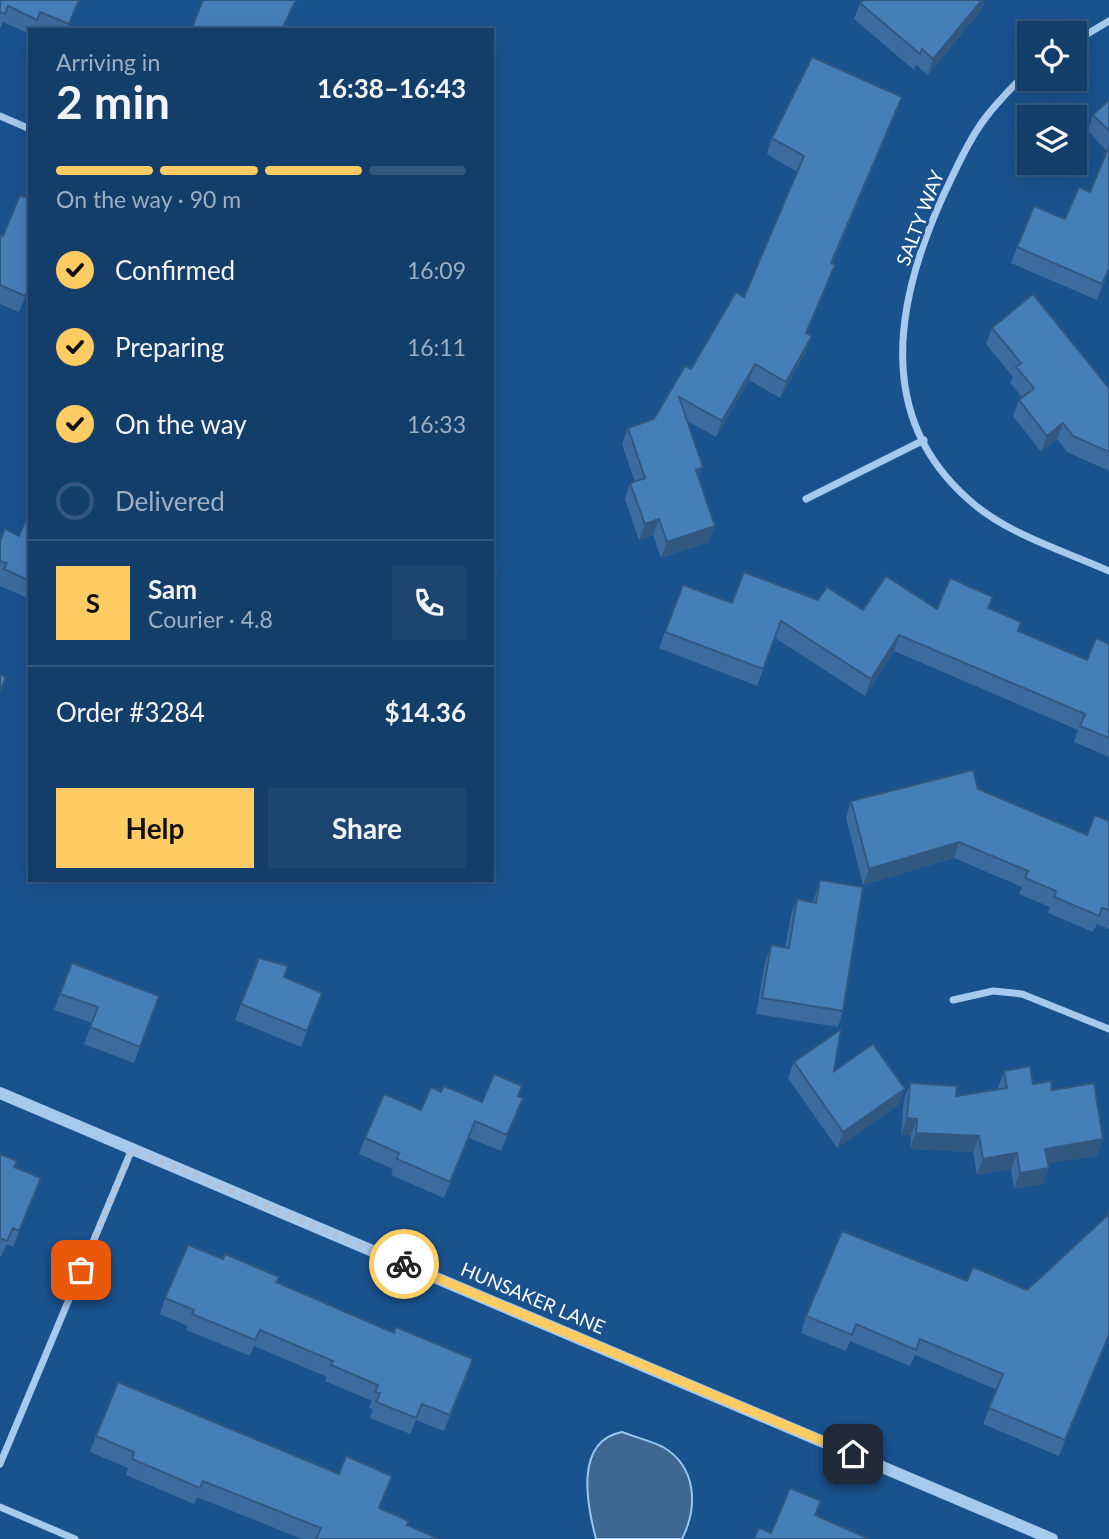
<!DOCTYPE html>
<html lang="en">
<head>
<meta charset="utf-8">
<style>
  body { margin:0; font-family:Lato,sans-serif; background:#1d4570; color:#f1f3f6; height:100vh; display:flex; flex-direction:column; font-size:26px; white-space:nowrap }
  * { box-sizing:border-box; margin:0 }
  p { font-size:23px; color:#9daec1 }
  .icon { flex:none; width:38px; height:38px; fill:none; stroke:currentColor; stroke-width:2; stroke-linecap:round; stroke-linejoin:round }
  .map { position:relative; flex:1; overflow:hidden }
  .panel { position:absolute; left:28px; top:28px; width:466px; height:854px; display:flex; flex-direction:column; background:#143e6a; border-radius:0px; box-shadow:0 7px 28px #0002,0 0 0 2px #33577e }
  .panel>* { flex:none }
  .fabs { position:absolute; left:1017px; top:21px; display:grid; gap:14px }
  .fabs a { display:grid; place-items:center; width:70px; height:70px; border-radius:0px; background:#143e6a; box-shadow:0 7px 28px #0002,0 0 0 2px #33577e; font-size:35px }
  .pin { position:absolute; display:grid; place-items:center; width:60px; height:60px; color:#fff; margin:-30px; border-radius:14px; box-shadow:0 4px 10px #0006 }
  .courier { position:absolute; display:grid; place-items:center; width:70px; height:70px; margin:-35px; border:5px solid #ffcb63; border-radius:50%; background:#fff; color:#222; box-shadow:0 2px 9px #0007 }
  .overview em { font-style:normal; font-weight:700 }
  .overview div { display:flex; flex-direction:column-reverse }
  .overview { display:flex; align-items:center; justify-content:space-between; height:119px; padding:0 28px }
  h1 { font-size:46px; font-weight:700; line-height:52px }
  .bar { display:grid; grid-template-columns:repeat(4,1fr); gap:10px 7px; align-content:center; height:84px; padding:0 28px }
  .bar i { height:9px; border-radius:5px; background:#33577e }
  .bar .selected { background:#ffcb63 }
  .bar p { grid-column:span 4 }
  .line { display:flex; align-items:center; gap:18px; padding:0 28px; border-top:2px solid #33577e }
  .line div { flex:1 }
  .round { display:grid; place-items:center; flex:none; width:74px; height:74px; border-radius:0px; background:#1d4570 }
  ol { padding:0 28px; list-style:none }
  li { display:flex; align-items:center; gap:21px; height:77px }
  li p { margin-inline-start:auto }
  li .icon { padding:7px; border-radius:50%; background:#ffcb63; color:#111; stroke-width:4 }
  li:last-child { color:#9daec1 }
  li i { width:38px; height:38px; border:4px solid #33577e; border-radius:50% }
  .button { display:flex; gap:14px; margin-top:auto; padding:14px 28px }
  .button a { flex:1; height:80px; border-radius:0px; background:#ffcb63; color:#111; font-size:28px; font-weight:700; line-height:80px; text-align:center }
  .button a+a { background:#1d4570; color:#f1f3f6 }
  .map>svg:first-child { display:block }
  .water { fill:#3e6792; stroke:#99c6f0; stroke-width:2 }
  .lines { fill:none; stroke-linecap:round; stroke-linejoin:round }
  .minor { stroke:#a6caee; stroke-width:7 }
  .tertiary { stroke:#a6caee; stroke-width:12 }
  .wall { fill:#3c6c9e }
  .shaded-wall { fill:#315881 }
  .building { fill:#467eb8; stroke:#315881; stroke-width:2 }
  .done { stroke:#afc2d7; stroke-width:7; stroke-dasharray:0 12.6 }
  .route { stroke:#ffcb63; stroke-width:9 }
  .labels { text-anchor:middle; stroke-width:6; stroke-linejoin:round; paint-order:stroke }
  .street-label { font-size:19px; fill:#fff; stroke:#1a528e }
</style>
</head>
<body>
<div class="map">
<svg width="1109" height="1539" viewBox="0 0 1109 1539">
  <rect width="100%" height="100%" fill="#1a528e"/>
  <path class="water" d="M622,1432C635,1437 651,1441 663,1447C697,1467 698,1507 682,1539H596C587,1505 574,1441 622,1432Z"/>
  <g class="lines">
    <g class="minor">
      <path d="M1074,42L1109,21"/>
      <path d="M1029,70C1014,85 999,100 986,117C968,141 956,169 943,196C897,298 873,415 968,499C1006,534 1062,550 1109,571"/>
      <path d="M0,116L30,129"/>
      <path d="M806,499L924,440"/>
      <path d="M953,1000L993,991L1022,994L1109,1029"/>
      <path d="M0,1464L132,1149"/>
      <path d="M0,1507L75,1539"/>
    </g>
    <path class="tertiary" d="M0,1093L1052,1539"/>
  </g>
  <g class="wall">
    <path d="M0,0H80L67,30H40L34,27L33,30H30V34L3,22L0,28Z"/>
    <path d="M863,0H985L982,9L928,75L916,65L914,70L854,19L860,3Z"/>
    <path d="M1109,100V271L1097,300L1011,263L1017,247L1065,219L1090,192L1107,151L1088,131L1093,115Z"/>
    <path d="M896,113L832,264L835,265L807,333L806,352L780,398L749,380L716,437L687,421L699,479L715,526L709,542L661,558L653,535L639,540L625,499L630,483L635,482L622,444L628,428L654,419L744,297L797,172L767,154L772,138Z"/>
    <path d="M30,199V296L26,295L19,312L0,304V235L3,236Z"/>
    <path d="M992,328L1109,388V471L1067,452L1057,439L1041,452L1013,416L1019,400L1022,397L1010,383L1013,377L986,344Z"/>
    <path d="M30,511V599L0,586V541L19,536Z"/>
    <path d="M993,597L989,609L1018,631L1087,660L1109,644V757L1074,742L1078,730L894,651L865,696L775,638L757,686L659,648L665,632L732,603L818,600L863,610L937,609Z"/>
    <path d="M978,789L1087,835L1109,821V929L1097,924L1093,932L1048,913L1050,907L1019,894L1022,887L954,858L863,885L846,818L851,801Z"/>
    <path d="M820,880L843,1011L838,1027L756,1014L765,962L771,945L785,948L791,915L797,899L813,902Z"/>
    <path d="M72,963L159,996L134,1063L84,1044L92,1023L54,1010Z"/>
    <path d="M288,966L284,977L322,993L301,1047L235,1020L241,1004Z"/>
    <path d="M794,1062L834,1071L899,1105L837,1148L788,1078Z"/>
    <path d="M1004,1071L1033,1084L1052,1090L1097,1156L1048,1163L1043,1184L1014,1189L1011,1169L977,1175L973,1152L910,1149L911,1135H901L904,1099L910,1083L956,1096L999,1089L998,1087Z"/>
    <path d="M441,1092L482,1102L518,1096L517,1114L501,1151L469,1138L444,1198L391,1175L393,1169L359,1154L365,1138L421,1110Z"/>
    <path d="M0,1154L14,1167L35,1194L13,1247L7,1244L1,1257L0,1256Z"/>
    <path d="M967,1281L1109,1337L1059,1456L983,1424L997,1390L915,1355L910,1366L850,1341L846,1351L801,1333L806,1316Z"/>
    <path d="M277,1282L468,1375L444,1431L416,1420L410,1434L370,1418L373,1409L369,1408L372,1401L325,1381L327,1377L254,1346L250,1356L186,1330L188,1326L160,1314L165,1298Z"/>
    <path d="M96,1436L380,1508L407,1525L439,1539H302L197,1497L194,1504L126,1475L128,1468L90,1452Z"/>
  </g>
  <g class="shaded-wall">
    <path d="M79,0H80L66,30Z"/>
    <path d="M982,0H985L982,9L928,75L933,59Z"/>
    <path d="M902,97L896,113L825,280L831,263Z"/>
    <path d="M835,265L829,281L801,349L806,333Z"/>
    <path d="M1109,269V271L1097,300L1102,284Z"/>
    <path d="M812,336L806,352L780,398L786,382Z"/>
    <path d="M755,364L749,380L716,437L722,421Z"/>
    <path d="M1063,423L1057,439L1041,452L1047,436Z"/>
    <path d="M703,467L697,483L696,470Z"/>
    <path d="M659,519L653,535L639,540L645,524Z"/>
    <path d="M715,526L709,542L661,558L667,542Z"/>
    <path d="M899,635L894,651L865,696L871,679Z"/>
    <path d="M959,842L954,858L863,885L869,869Z"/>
    <path d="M905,1089L899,1105L837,1148L843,1132Z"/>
    <path d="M523,1098L517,1114L501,1151L507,1135Z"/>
    <path d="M907,1118L917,1119L911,1135H901Z"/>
    <path d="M475,1121L469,1138L444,1198L450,1182Z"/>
    <path d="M916,1133L979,1136L973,1152L910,1149Z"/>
    <path d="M1103,1139L1097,1156L1039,1165L1045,1149Z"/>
    <path d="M1017,1153L1011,1169L977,1175L983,1159Z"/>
    <path d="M1049,1168L1043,1184L1014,1189L1020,1173Z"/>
    <path d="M41,1178L35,1194L13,1247L19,1231Z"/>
    <path d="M1109,1335V1337L1059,1456L1065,1440Z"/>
    <path d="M473,1359L468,1375L444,1431L450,1415Z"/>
  </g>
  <g class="building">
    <path d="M0,0H79L69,24L40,12L37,20L8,6L5,14L0,12Z"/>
    <path d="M203,0H296L284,25L295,30H191Z"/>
    <path d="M863,0H982L933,59L922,49L920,54L860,3Z"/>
    <path d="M812,57L902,97L831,263L835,265L806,333L812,336L786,382L755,364L722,421L679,397L703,467L696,470L715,526L667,542L659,519L645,524L630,483L645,478L628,428L654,419L685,366L691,369L736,292L744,297L804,156L772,138Z"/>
    <path d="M1109,100V131L1093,115Z"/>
    <path d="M1109,146V269L1102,284L1017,247L1034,206L1065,219L1079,187L1090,192Z"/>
    <path d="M20,195L30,199V285L25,296L0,285V235L3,236Z"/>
    <path d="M1033,294L1109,388V452L1073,436L1063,423L1047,436L1019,400L1034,388L1016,367L1021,363L992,328Z"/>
    <path d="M30,511V581L4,569L7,563L0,561V541L5,529L19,536Z"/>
    <path d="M492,566L497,568L492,580Z"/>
    <path d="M744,572L818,600L827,587L863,610L886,576L937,609L950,578L993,597L988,608L1021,622L1018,631L1087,660L1096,638L1109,644V738L1080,726L1085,714L899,635L871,679L781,621L763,669L665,632L683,585L732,603Z"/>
    <path d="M0,675L6,677L0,692Z"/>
    <path d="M973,770L978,789L1087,835L1095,815L1109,821V910L1102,908L1099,916L1054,897L1056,891L1025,878L1028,871L959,842L869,869L851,801Z"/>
    <path d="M820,880L863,887L843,1011L762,998L771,945L789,948L797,899L816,903Z"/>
    <path d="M259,958L288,966L284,977L322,993L307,1031L241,1004Z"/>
    <path d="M72,963L159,996L140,1047L90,1027L98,1007L60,994Z"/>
    <path d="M841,1029L834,1071L873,1044L905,1089L843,1132L794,1062Z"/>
    <path d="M1030,1066L1033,1084L1051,1081L1052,1090L1094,1083L1103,1139L1045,1149L1049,1168L1020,1173L1017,1153L983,1159L979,1136L916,1133L917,1119L907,1118L910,1083L957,1086L956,1096L1007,1088L1004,1071Z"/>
    <path d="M494,1074L522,1086L518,1096L523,1098L507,1135L475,1121L450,1182L397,1159L399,1153L365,1138L384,1094L421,1110L431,1087L441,1092L444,1086L482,1102Z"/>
    <path d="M0,1154L17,1161L14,1167L41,1178L19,1231L13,1228L7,1241L0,1238Z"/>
    <path d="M1109,1212V1335L1065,1440L989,1408L1003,1374L920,1339L916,1350L856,1324L852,1335L806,1316L842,1231L967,1281L973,1267L1027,1290L1108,1215Z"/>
    <path d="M188,1245L223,1259L225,1254L279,1277L276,1282L394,1333L396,1327L473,1359L450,1415L422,1404L416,1418L376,1402L380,1393L375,1392L378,1385L331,1365L333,1361L260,1330L255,1340L192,1314L194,1310L165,1298Z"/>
    <path d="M118,1382L339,1474L346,1456L392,1476L379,1508L409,1521L407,1525L439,1539H316L321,1528L203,1481L200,1488L132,1459L134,1452L96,1436Z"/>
    <path d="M790,1488L821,1501L815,1515L869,1539H754L759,1528L771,1533Z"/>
  </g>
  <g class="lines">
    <path class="done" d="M81,1270L132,1149L404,1264"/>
    <path class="route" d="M404,1264L853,1454"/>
  </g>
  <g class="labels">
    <g class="street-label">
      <text transform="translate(920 218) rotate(-69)" y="7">SALTY WAY</text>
      <text transform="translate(533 1298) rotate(23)" y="7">HUNSAKER LANE</text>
    </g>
  </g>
</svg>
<div class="fabs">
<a><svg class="icon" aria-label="locate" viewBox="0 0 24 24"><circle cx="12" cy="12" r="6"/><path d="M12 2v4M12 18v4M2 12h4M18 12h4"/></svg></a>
<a><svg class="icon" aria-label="layers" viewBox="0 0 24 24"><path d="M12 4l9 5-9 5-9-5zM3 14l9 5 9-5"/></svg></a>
</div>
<div class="pin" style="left:81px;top:1270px;background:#ea580c"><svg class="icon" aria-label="bag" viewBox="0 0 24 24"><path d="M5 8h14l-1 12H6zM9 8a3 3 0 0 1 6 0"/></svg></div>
<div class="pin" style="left:853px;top:1454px;background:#1f2937"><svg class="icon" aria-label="home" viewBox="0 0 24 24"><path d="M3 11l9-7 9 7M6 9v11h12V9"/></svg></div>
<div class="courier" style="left:404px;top:1264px"><svg class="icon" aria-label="bike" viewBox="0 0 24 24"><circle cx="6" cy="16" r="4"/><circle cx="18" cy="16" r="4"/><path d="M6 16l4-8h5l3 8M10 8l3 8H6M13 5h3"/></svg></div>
<section class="panel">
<div class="overview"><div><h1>2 min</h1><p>Arriving in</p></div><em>16:38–16:43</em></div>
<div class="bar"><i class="selected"></i><i class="selected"></i><i class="selected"></i><i></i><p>On the way · 90 m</p></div>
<ol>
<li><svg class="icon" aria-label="check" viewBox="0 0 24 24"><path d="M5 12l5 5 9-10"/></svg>Confirmed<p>16:09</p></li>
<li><svg class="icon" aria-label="check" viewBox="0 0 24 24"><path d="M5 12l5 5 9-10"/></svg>Preparing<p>16:11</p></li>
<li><svg class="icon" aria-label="check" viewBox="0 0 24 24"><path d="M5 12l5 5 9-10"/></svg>On the way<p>16:33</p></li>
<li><i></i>Delivered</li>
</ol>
<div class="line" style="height:126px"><b class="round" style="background:#ffcb63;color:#111">S</b><div><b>Sam</b><p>Courier · 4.8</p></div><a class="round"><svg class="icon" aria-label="phone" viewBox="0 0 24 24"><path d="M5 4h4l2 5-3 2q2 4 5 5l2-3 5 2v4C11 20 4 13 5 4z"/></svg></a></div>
<div class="line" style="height:91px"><div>Order #3284</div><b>$14.36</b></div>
<div class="button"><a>Help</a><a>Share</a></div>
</section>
</div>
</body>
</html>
